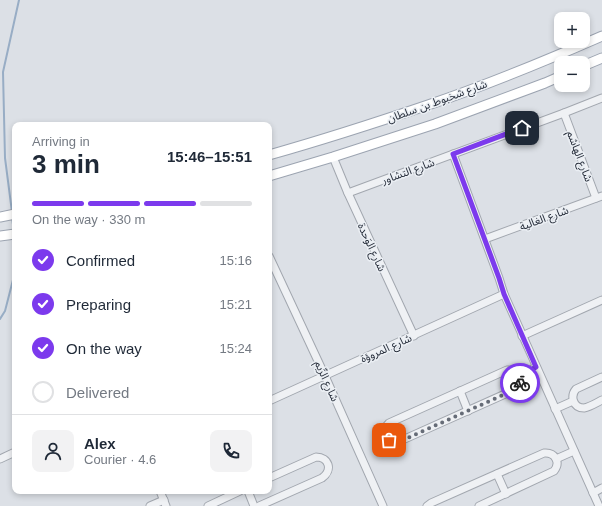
<!DOCTYPE html>
<html lang="en">
<head>
<meta charset="utf-8">
<style>
  body { margin:0; font-family:Arial,"Noto Sans Arabic",sans-serif; background:#f2f2f3; color:#1f2937; height:100vh; display:flex; flex-direction:column; font-size:15px; white-space:nowrap }
  * { box-sizing:border-box; margin:0 }
  p { font-size:13px; color:#747a83 }
  .icon { flex:none; width:22px; height:22px; fill:none; stroke:currentColor; stroke-width:2; stroke-linecap:round; stroke-linejoin:round }
  .map { position:relative; flex:1; overflow:hidden }
  .details { position:absolute; left:12px; top:122px; width:260px; height:372px; display:flex; flex-direction:column; background:#fff; border-radius:8px; box-shadow:0 2px 6px #0003 }
  .details>* { flex:none }
  .tools { position:absolute; left:554px; top:12px; display:grid; gap:8px }
  .tools a { display:grid; place-items:center; width:36px; height:36px; border-radius:8px; background:#fff; box-shadow:0 2px 6px #0003; font-size:20px }
  .pin { position:absolute; display:grid; place-items:center; width:34px; height:34px; color:#fff; margin:-17px; border-radius:8px; box-shadow:0 2px 6px #0006 }
  .courier { position:absolute; display:grid; place-items:center; width:40px; height:40px; margin:-20px; border:3px solid #7c3aed; border-radius:50%; background:#fff; color:#222; box-shadow:0 1px 5px #0007 }
  .headline em { font-style:normal; font-weight:700 }
  .headline div { display:flex; flex-direction:column-reverse }
  .headline { display:flex; align-items:center; justify-content:space-between; height:68px; padding:0 20px }
  h1 { font-size:26px; font-weight:700; line-height:30px }
  .bar { display:grid; grid-template-columns:repeat(4,1fr); gap:6px 4px; align-content:center; height:48px; padding:0 20px }
  .bar i { height:5px; border-radius:3px; background:#e0e1e3 }
  .bar .current { background:#7c3aed }
  .bar p { grid-column:span 4 }
  .line { display:flex; align-items:center; gap:10px; padding:0 20px; border-top:1px solid #e0e1e3 }
  .line div { flex:1 }
  .round { display:grid; place-items:center; flex:none; width:42px; height:42px; border-radius:8px; background:#f2f2f3 }
  ol { padding:0 20px; list-style:none }
  li { display:flex; align-items:center; gap:12px; height:44px }
  li p { margin-inline-start:auto }
  li .icon { padding:4px; border-radius:50%; background:#7c3aed; color:#fff; stroke-width:4 }
  li:last-child { color:#747a83 }
  li i { width:22px; height:22px; border:2px solid #e0e1e3; border-radius:50% }
  .map>svg:first-child { display:block }
  .lines { fill:none; stroke-linecap:round; stroke-linejoin:round }
  .stream { stroke:#98adc5; stroke-width:2 }
  .minor-casing { stroke:#a2a7af; stroke-width:9 }
  .major-casing { stroke:#9ca4b1; stroke-width:11 }
  .minor { stroke:#eff1f4; stroke-width:7 }
  .major { stroke:#fff; stroke-width:9 }
  .done { stroke:#666c77; stroke-width:4; stroke-dasharray:0 7.2 }
  .route { stroke:#7c3aed; stroke-width:5 }
  .labels { text-anchor:middle; stroke-width:3; stroke-linejoin:round; paint-order:stroke }
  .street-label { font-size:11px; fill:#272e3b; stroke:#ebeff4 }
</style>
</head>
<body>
<div class="map">
<svg width="602" height="506" viewBox="0 0 602 506">
  <rect width="100%" height="100%" fill="#dce0e6"/>
  <g class="lines">
    <g class="stream">
      <path d="M12,212L5,158L3,72L19,0"/>
      <path d="M12,217L14,232"/>
      <path d="M0,319L5,311L15,272"/>
    </g>
    <g class="minor-casing">
      <g id="minor">
        <path d="M564,113L596,198"/>
        <path d="M453,154L499,278L504,294L599,506"/>
        <path d="M333,157L347,191L414,336"/>
        <path d="M348,193L564,113L602,98"/>
        <path d="M485,239L602,196"/>
        <path d="M269,256L325,376L383,506"/>
        <path d="M522,336L602,300"/>
        <path d="M507,370C521,369 526,383 514,390L398,442C385,443 380,432 389,423Z"/>
        <path d="M520,376L536,367"/>
        <path d="M602,377L576,389C570,396 573,408 584,408C590,407 596,403 602,400"/>
        <path d="M460,391L468,411"/>
        <path d="M269,401L504,294"/>
        <path d="M555,409L573,401"/>
        <path d="M0,459L15,452"/>
        <path d="M556,459L574,451"/>
        <path d="M497,474L506,494"/>
        <path d="M160,491L166,506"/>
        <path d="M248,491L254,506"/>
        <path d="M593,493L602,488"/>
        <path d="M150,506L164,500"/>
        <path d="M208,506L240,491"/>
        <path d="M259,506L322,478C333,470 329,457 316,457L269,478"/>
        <path d="M427,506L431,503L544,453C555,452 561,462 554,471L479,506"/>
      </g>
    </g>
    <g class="major-casing">
      <g id="major">
        <path d="M583,66L602,58"/>
        <path d="M269,155C322,140 375,123 428,105C487,85 545,61 602,36"/>
        <path d="M269,176L333,157L435,124L545,83L561,76"/>
        <path d="M0,217L15,214"/>
        <path d="M0,236L15,234"/>
      </g>
    </g>
    <use href="#minor" class="minor"/>
    <use href="#major" class="major"/>
  </g>
  <g class="lines">
    <path class="done" d="M389,440L395,442L401,441L514,390L519,386L520,383"/>
    <path class="route" d="M520,383V376L536,367L504,294L499,278L453,154L522,128"/>
  </g>
  <g class="labels">
    <g class="street-label">
      <text transform="translate(437 101) rotate(-20)" y="4">شارع شخبوط بن سلطان</text>
      <text transform="translate(580 156) rotate(69)" y="4">شارع الهاشم</text>
      <text transform="translate(408 171) rotate(-20)" y="4">شارع التشاور</text>
      <text transform="translate(544 218) rotate(-20)" y="4">شارع الغالية</text>
      <text transform="translate(372 247) rotate(65)" y="4">شارع الوَحدة</text>
      <text transform="translate(386 348) rotate(-24)" y="4">شارع المروؤة</text>
      <text transform="translate(327 381) rotate(66)" y="4">شارع الرِّيم</text>
    </g>
  </g>
</svg>
<div class="tools">
<a>+</a>
<a>−</a>
</div>
<div class="pin" style="left:389px;top:440px;background:#ea580c"><svg class="icon" aria-label="bag" viewBox="0 0 24 24"><path d="M5 8h14l-1 12H6zM9 8a3 3 0 0 1 6 0"/></svg></div>
<div class="pin" style="left:522px;top:128px;background:#1f2937"><svg class="icon" aria-label="home" viewBox="0 0 24 24"><path d="M3 11l9-7 9 7M6 9v11h12V9"/></svg></div>
<div class="courier" style="left:520px;top:383px"><svg class="icon" aria-label="bike" viewBox="0 0 24 24"><circle cx="6" cy="16" r="4"/><circle cx="18" cy="16" r="4"/><path d="M6 16l4-8h5l3 8M10 8l3 8H6M13 5h3"/></svg></div>
<section class="details">
<div class="headline"><div><h1>3 min</h1><p>Arriving in</p></div><em>15:46–15:51</em></div>
<div class="bar"><i class="current"></i><i class="current"></i><i class="current"></i><i></i><p>On the way · 330 m</p></div>
<ol>
<li><svg class="icon" aria-label="check" viewBox="0 0 24 24"><path d="M5 12l5 5 9-10"/></svg>Confirmed<p>15:16</p></li>
<li><svg class="icon" aria-label="check" viewBox="0 0 24 24"><path d="M5 12l5 5 9-10"/></svg>Preparing<p>15:21</p></li>
<li><svg class="icon" aria-label="check" viewBox="0 0 24 24"><path d="M5 12l5 5 9-10"/></svg>On the way<p>15:24</p></li>
<li><i></i>Delivered</li>
</ol>
<div class="line" style="height:72px"><a class="round"><svg class="icon" aria-label="person" viewBox="0 0 24 24"><circle cx="12" cy="8" r="4"/><path d="M4 21q1-7 8-7t8 7"/></svg></a><div><b>Alex</b><p>Courier · 4.6</p></div><a class="round"><svg class="icon" aria-label="phone" viewBox="0 0 24 24"><path d="M5 4h4l2 5-3 2q2 4 5 5l2-3 5 2v4C11 20 4 13 5 4z"/></svg></a></div>
</section>
</div>
</body>
</html>
